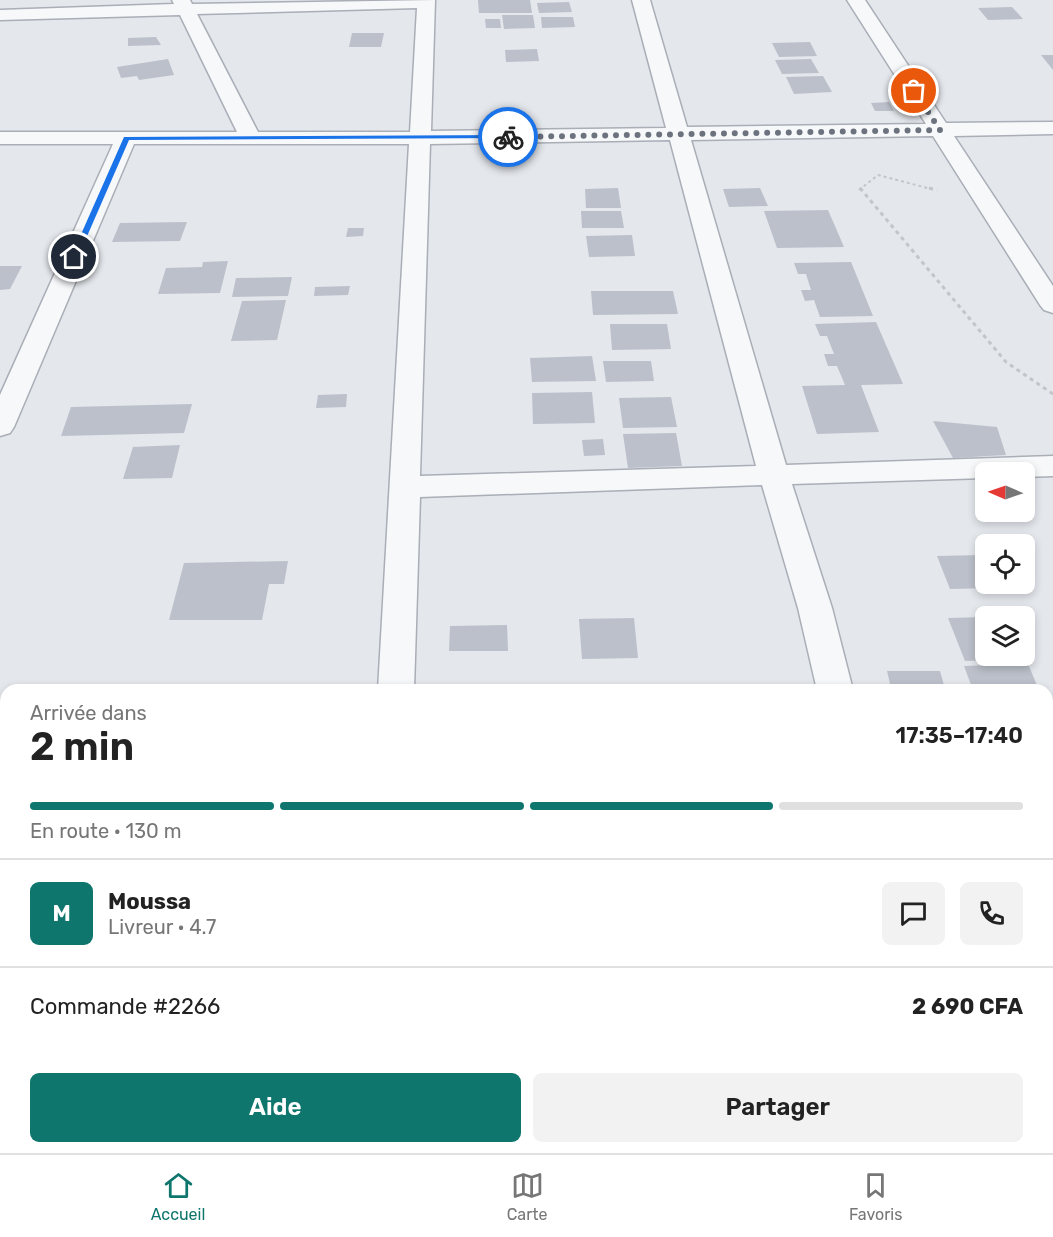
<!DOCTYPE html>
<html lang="fr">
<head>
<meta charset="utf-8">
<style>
  body { margin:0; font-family:Rubik,sans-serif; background:#f2f2f2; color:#222; height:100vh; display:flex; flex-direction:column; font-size:22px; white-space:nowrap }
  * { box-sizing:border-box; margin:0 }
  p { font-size:20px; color:#767676 }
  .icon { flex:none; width:33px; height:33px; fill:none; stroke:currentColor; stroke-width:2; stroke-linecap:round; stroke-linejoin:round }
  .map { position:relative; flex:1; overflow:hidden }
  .side { position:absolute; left:0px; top:684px; width:1053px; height:470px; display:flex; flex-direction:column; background:#fff; border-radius:18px 18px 0 0; box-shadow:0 3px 9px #0003 }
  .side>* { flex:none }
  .needle { width:39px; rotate:272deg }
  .fabs { position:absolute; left:975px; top:462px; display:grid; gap:12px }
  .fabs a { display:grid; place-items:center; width:60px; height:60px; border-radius:9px; background:#fff; box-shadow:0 3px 9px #0003; font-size:30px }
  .pin { position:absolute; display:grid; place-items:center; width:51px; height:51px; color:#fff; margin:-26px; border:3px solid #fff; border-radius:50%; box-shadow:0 2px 6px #0007 }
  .courier { position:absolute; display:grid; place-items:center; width:60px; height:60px; margin:-30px; border:4px solid #1a73e8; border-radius:50%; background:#fff; color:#222; box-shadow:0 2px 8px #0007 }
  .overview em { font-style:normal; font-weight:600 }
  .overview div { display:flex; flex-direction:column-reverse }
  .overview { display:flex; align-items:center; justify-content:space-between; height:102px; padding:0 30px }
  h1 { font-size:39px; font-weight:600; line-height:45px }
  .bar { display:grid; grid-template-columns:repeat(4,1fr); gap:9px 6px; align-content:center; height:72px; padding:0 30px }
  .bar i { height:8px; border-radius:4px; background:#e0e0e0 }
  .bar .on { background:#0f766e }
  .bar p { grid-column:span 4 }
  .line { display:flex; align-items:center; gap:15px; padding:0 30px; border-top:2px solid #e0e0e0 }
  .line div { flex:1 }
  .round { display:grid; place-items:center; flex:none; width:63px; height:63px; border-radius:9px; background:#f2f2f2 }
  .cta { display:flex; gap:12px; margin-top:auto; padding:12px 30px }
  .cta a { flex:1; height:69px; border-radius:9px; background:#0f766e; color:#fff; font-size:24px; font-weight:600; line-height:69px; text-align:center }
  .cta a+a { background:#f2f2f2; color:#222 }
  .dock { display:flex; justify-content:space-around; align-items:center; height:84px; border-top:2px solid #e0e0e0; background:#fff; font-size:16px; color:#767676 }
  .dock a { display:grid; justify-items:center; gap:3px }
  .dock .on { color:#0f766e }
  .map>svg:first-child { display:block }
  .building { fill:#bbc0ca }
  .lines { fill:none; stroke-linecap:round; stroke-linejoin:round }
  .minor-casing { stroke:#a9aeb7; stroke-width:3 }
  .path-far1 { stroke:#c2c5cb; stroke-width:2; stroke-dasharray:3 3; stroke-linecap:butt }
  .path { stroke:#c2c5cb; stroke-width:3; stroke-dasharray:4 4; stroke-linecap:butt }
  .minor { fill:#f7f8fa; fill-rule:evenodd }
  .route { fill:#1a73e8 }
  .done { stroke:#6c737f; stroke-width:6; stroke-dasharray:0 10.8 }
</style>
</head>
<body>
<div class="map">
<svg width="1053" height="1153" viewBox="0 0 1053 1153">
  <rect width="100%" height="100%" fill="#e4e7ec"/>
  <g class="building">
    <path d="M478,0H530L532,13H479Z"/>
    <path d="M569,2L572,12L539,13L537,3Z"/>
    <path d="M1012,7L1023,19L988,20L978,8Z"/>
    <path d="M502,15H533L535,28L504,29Z"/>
    <path d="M541,17H573L575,27L542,28Z"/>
    <path d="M485,19H500L501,28H486Z"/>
    <path d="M352,33H384L381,47H349Z"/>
    <path d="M156,37L161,45L128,46V38Z"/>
    <path d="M810,42L817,56L779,57L772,43Z"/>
    <path d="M537,49L539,61L506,62L505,50Z"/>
    <path d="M1041,55H1053V70Z"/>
    <path d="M168,59L174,75L139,80L137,76L121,78L117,67Z"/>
    <path d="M811,59L819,73L782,74L775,60Z"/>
    <path d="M823,76L832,92L794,94L786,77Z"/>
    <path d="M889,102L894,111H875L871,103Z"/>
    <path d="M618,188L621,208H586L585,189Z"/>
    <path d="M760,188L768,206L729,207L723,189Z"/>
    <path d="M828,210L844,247L777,248L764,211Z"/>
    <path d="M581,211H621L624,228H582Z"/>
    <path d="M187,222L180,241L112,242L120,223Z"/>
    <path d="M348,228H364L363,236L346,237Z"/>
    <path d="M632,235L635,256L589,257L586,236Z"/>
    <path d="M228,261L220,293L158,294L166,268L202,267L203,262Z"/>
    <path d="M851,262L873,316L820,317L814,300L805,301L801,290H811L806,274H798L794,263Z"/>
    <path d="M0,266H22L10,289L0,290Z"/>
    <path d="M292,277L288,296L232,297L236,278Z"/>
    <path d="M350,286L348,295L314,296L315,287Z"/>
    <path d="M591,291H673L678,314L593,315Z"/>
    <path d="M286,300L277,340L231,341L242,301Z"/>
    <path d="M876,322L903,384L861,385L879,432L817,434L802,386L845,385L837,366H828L824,354H834L827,336H820L815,324Z"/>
    <path d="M610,324H667L671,349L612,350Z"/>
    <path d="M592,356L596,381L532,382L530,358Z"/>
    <path d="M603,361H651L654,381L606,382Z"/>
    <path d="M592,392L595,423L533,424L532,393Z"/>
    <path d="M347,394L346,407L316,408L318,395Z"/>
    <path d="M671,397L677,427L623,428L619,398Z"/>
    <path d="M192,404L184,433L61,436L71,407Z"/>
    <path d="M933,421L997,427L1006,455L953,458Z"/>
    <path d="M676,433L682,466L628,468L623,434Z"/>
    <path d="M603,439L605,455L584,456L582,440Z"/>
    <path d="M180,445L172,478L123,479L133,447Z"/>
    <path d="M981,555L986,565V584H993L995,588L950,589L937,556Z"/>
    <path d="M288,561L284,584H269L262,620H169L184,563Z"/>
    <path d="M986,617V656H1024L1026,659L965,661L948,618Z"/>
    <path d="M634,618L638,658L582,659L579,619Z"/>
    <path d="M507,625L508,651H449L450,626Z"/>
    <path d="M1028,664L1039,690H973L964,666Z"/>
    <path d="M887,671H940L945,689L891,688Z"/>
    <rect x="1047" y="860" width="6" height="86"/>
    <path d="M0,960H6V982L1,1000Z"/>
    <rect x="1047" y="1052" width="6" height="71"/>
    <path d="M6,1112V1148H124L123,1153H0V1131Z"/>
    <path d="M730,1148H814L815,1153H730Z"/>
  </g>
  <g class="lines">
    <g class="minor-casing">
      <g id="minor">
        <path d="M172,0H190L192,4L435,0L431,131L666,128L632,0H650L687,127L926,124L847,0H865L946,123L1053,122V134L954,136L1053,286V313L1044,310L1040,305L933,136L691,140L786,465L1053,456V476L1024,477V472H986V478L792,484L832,608L853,690H817L798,608L762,485L420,497L414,690H378L409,144H134L14,427L10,433L0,436V395L113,144H0V132H237L180,15L0,20V10L174,4ZM417,8L410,132H258L197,14ZM670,140L756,466L420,476L430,144Z"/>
        <rect x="0" y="762" width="6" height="32"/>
        <path d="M353,1148H401L400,1153H352Z"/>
        <path d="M942,1148H990L991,1153H943Z"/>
      </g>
    </g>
    <path class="path-far1" d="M859,190L878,175L935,190"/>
    <g class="path">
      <path d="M860,188L1006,362L1053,394"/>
      <path d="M929,188L937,190"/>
    </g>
    <use href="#minor" class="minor"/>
  </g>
  <path class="route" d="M508,135L511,138L129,140L78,257L74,259L71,257L124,137Z"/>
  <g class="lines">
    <path class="done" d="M508,137L940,130L914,91"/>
  </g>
</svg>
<div class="fabs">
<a><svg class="needle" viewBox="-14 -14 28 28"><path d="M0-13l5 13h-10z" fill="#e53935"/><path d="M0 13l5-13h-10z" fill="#767676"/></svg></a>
<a><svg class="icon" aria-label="locate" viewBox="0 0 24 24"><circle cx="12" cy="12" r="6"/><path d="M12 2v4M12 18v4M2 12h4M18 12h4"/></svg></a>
<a><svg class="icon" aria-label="layers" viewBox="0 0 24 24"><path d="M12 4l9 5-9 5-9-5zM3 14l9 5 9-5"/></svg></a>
</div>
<div class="pin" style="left:914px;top:91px;background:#ea580c"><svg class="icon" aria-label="bag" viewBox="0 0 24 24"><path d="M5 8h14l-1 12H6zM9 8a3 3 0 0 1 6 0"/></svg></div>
<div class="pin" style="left:74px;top:257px;background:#1f2937"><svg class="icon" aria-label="home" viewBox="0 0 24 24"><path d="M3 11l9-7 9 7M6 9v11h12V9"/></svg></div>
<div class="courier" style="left:508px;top:137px"><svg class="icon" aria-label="bike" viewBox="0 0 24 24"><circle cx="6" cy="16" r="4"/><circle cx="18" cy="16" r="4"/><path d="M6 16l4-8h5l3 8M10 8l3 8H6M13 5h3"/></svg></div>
<section class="side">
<div class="overview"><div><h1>2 min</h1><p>Arrivée dans</p></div><em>17:35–17:40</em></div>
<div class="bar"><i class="on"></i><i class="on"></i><i class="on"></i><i></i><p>En route · 130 m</p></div>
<div class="line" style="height:108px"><b class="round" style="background:#0f766e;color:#fff">M</b><div><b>Moussa</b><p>Livreur · 4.7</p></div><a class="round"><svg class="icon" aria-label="chat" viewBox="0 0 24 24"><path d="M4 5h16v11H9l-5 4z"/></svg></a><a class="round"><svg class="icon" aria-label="phone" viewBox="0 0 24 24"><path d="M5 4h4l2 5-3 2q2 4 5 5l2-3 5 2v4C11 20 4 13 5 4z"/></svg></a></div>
<div class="line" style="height:78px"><div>Commande #2266</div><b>2 690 CFA</b></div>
<div class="cta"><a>Aide</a><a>Partager</a></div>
</section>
</div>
<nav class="dock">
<a class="on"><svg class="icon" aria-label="home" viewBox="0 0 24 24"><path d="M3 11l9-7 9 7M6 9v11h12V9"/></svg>Accueil</a>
<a><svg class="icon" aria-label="map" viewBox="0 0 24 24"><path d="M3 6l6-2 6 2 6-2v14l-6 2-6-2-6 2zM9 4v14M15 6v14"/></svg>Carte</a>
<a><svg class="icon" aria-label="saved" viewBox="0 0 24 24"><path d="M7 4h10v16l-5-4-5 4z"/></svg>Favoris</a>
</nav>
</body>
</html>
